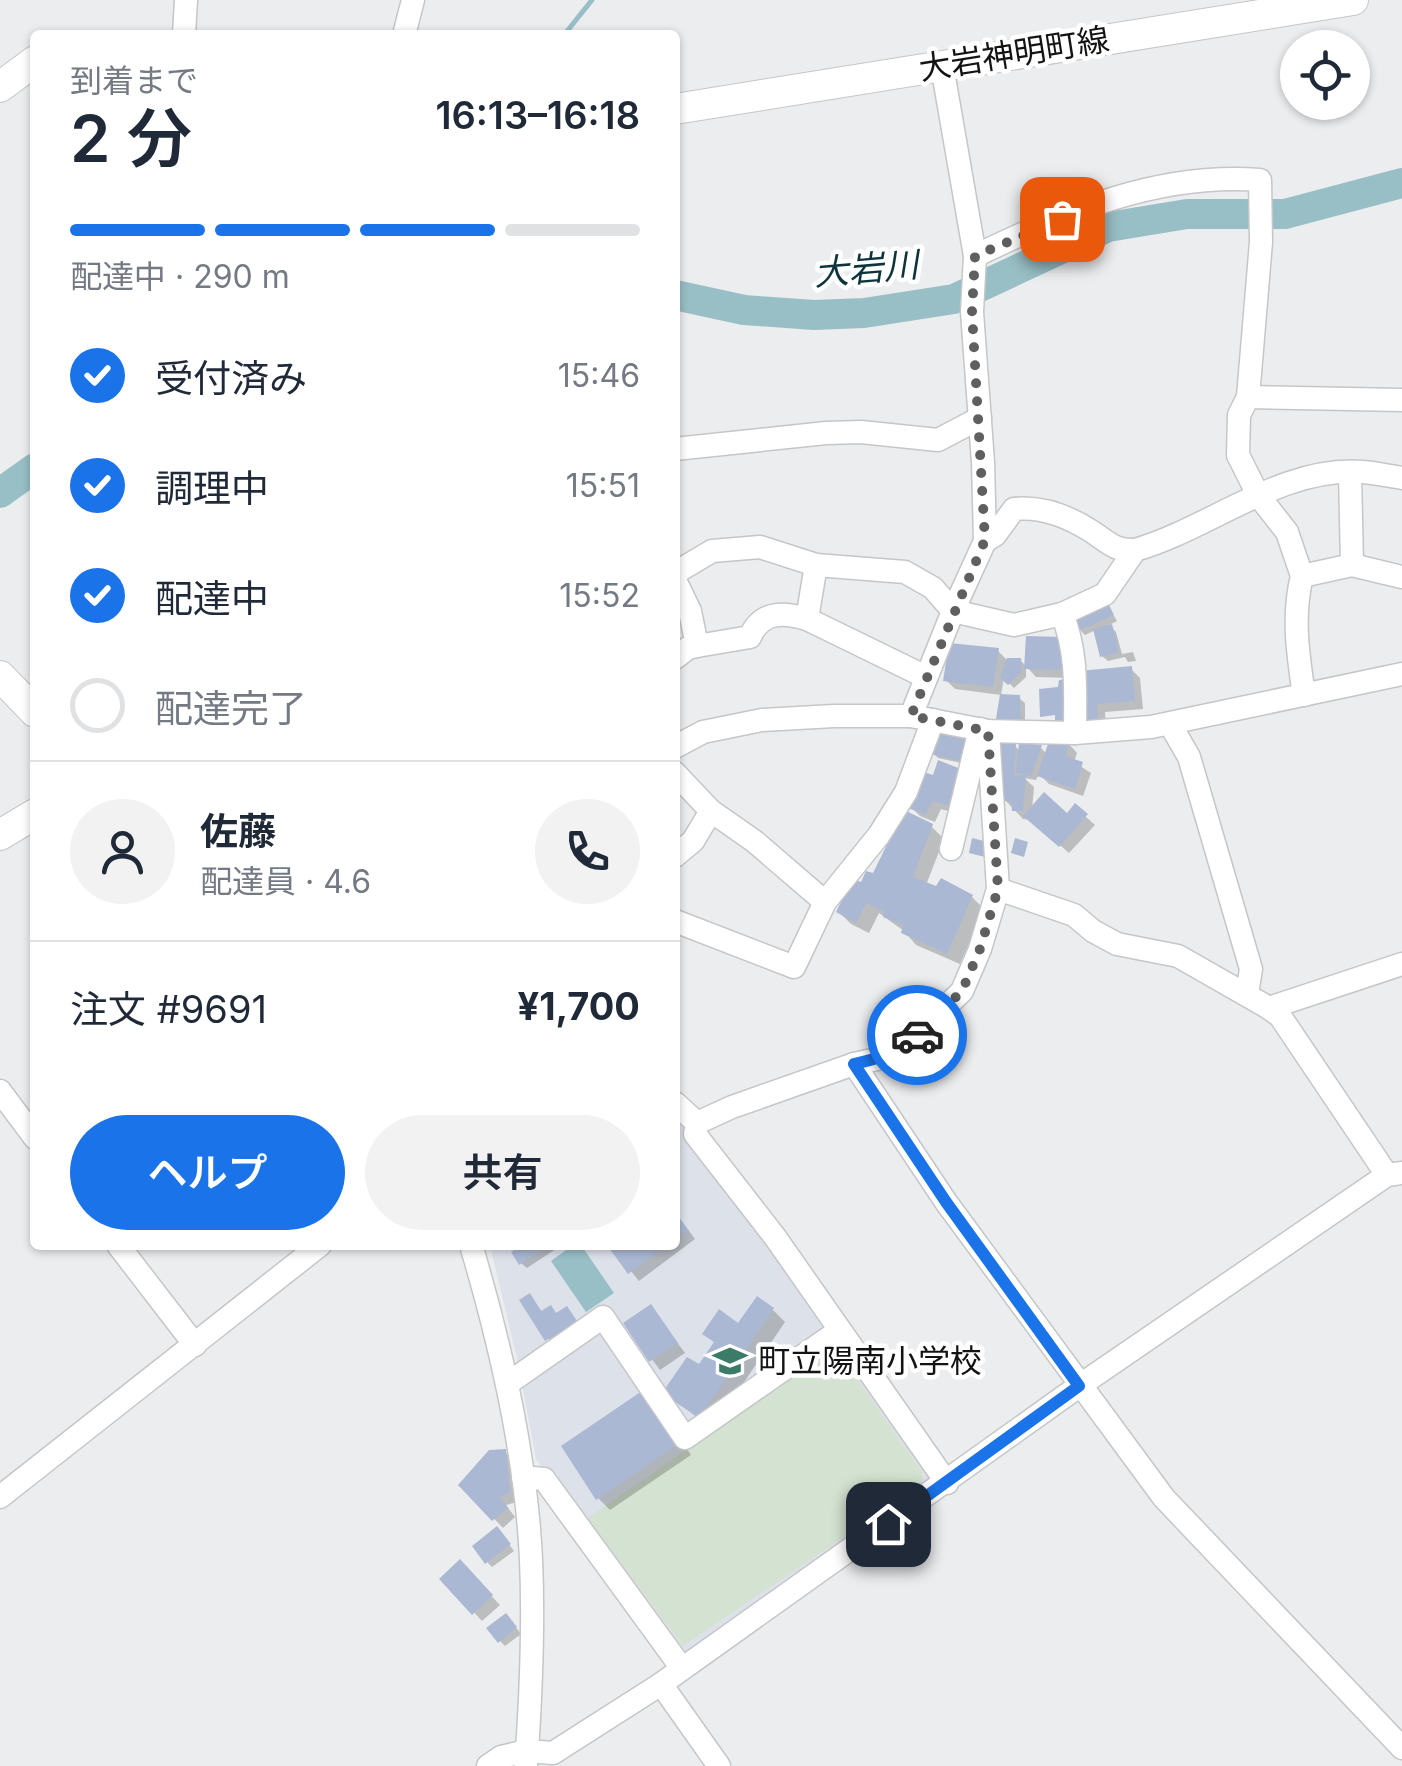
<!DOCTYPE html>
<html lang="ja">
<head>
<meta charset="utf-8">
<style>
  body { margin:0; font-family:Inter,"Noto Sans JP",sans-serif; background:#f2f2f3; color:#1f2937; height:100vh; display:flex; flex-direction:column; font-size:38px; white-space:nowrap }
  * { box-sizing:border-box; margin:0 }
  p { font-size:32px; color:#747a83 }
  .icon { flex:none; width:55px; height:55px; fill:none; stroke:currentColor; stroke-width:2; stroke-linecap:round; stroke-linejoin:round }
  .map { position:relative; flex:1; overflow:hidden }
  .details { position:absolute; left:30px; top:30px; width:650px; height:1220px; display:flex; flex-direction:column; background:#fff; border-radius:10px; box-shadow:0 2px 8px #0004 }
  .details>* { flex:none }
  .controls { position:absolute; left:1280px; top:30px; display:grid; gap:20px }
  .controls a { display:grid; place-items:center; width:90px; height:90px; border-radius:50%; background:#fff; box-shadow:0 2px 8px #0004; font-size:50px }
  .pin { position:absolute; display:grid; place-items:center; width:85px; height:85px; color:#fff; margin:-42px; border-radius:20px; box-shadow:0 5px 15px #0006 }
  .courier { position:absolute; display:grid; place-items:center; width:100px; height:100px; margin:-50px; border:8px solid #1a73e8; border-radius:50%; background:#fff; color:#222; box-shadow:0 2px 12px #0007 }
  .headline em { font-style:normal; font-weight:600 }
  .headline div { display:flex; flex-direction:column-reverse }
  .headline { display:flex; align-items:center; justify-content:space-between; height:170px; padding:0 40px }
  h1 { font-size:65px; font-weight:600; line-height:75px }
  .bar { display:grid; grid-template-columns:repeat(4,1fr); gap:15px 10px; align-content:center; height:120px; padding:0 40px }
  .bar i { height:12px; border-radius:8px; background:#e0e1e3 }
  .bar .active { background:#1a73e8 }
  .bar p { grid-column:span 4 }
  .line { display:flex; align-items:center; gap:25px; padding:0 40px; border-top:2px solid #e0e1e3 }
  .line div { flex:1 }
  .round { display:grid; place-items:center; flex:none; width:105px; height:105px; border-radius:52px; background:#f2f2f3 }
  ol { padding:0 40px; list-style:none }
  li { display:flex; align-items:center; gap:30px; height:110px }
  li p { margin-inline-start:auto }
  li .icon { padding:10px; border-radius:50%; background:#1a73e8; color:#fff; stroke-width:4 }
  li:last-child { color:#747a83 }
  li i { width:55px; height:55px; border:5px solid #e0e1e3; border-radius:50% }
  .action { display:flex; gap:20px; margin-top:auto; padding:20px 40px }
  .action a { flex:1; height:115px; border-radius:60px; background:#1a73e8; color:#fff; font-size:40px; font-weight:600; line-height:115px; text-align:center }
  .action a+a { background:#f2f2f3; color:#1f2937 }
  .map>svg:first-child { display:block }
  .built { fill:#dde1ea }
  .green { fill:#d4e2d1 }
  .water { fill:#98bfc5 }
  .shadow { fill:#0003 }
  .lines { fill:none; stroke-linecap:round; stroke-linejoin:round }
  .stream { stroke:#98bfc5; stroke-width:5 }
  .river { stroke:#98bfc5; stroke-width:30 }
  .building { fill:#aab8d4 }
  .minor-casing { stroke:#c5c6c7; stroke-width:25 }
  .major-casing { stroke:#c5c6c7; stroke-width:32 }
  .minor { stroke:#fff; stroke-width:22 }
  .major { stroke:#fff; stroke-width:30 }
  .done { stroke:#5f5f60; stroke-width:10; stroke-dasharray:0 18 }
  .route { stroke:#1a73e8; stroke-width:12 }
  .labels { text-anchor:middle; stroke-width:9; stroke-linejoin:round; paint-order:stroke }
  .street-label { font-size:32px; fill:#131313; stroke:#fff }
  .poi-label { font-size:32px; fill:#131313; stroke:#fff; text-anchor:start }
  .water-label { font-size:35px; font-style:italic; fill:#0d343a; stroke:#fff }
</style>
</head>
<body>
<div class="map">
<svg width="1402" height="1766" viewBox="0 0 1402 1766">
  <rect width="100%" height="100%" fill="#ecedef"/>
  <path class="built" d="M675,1115L698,1140L928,1473V1484L682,1657L536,1459L518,1363L490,1245H675Z"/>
  <path class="green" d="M834,1347L922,1472V1484L683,1646L588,1518Z"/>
  <path class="water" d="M573,1245H581L614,1293L586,1312L551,1261Z"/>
  <g class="shadow">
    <path d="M1107,604L1117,621L1109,625L1116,632L1122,654L1133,652L1136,661L1128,662L1125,657L1108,661L1102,656L1096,630L1085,635L1080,630Z"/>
    <path d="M1063,640L1071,678L1036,677L1026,666V677L1014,688L1004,678L1001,695L955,689L946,680L998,651L1008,661L1020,660L1027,667Z"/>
    <path d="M1131,669L1140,678L1143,709L1105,712L1106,728L1095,729L1086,720L1082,673Z"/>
    <path d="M1019,698L1025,703V723L1004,724L999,719Z"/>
    <path d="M938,731L966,764L938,758L933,753Z"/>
    <path d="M1069,744L1077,753L1074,762L1091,773L1083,796L1049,784L1039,774L1036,780L1024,778L1034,787L1032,810L1067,816L1075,807L1095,825L1069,853L1031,820L1023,819L1004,799L1015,746L1021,752L1041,748L1047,754Z"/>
    <path d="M922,774L962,815L941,809L935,822L920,816L911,807Z"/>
    <path d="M931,826L944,839L926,885L972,897L984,909L960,964L916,945L904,931L879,913L869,933L851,924L839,912L862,885Z"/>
    <path d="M675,1212L695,1239L639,1281L610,1245H675Z"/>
    <path d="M527,1245H562L527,1268L521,1263Z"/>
    <path d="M529,1296L543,1313L557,1315L566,1309L583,1331L556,1349L522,1300Z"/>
    <path d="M651,1307L685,1353L660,1370L626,1324Z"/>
    <path d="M773,1310L785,1322L712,1429L666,1393L700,1368L716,1344L705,1334L738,1326Z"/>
    <path d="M657,1405L691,1455L610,1510L598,1498Z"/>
    <path d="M505,1452L514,1461L517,1502L506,1505L515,1517L503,1528L462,1485Z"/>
    <path d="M502,1535L514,1551L492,1567L487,1562Z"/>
    <path d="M460,1563L500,1605L482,1621L443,1579Z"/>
    <path d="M511,1621L521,1634L505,1646L500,1641Z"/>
  </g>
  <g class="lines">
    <path class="stream" d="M564,35L592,0"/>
    <g class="river">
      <path d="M675,295L744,310L814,315L864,313L954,299L1108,227L1187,214H1285L1402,183"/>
      <path d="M0,493L35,468"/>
    </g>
  </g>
  <g class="building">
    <path d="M1107,601L1114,615L1078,631L1071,617Z"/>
    <path d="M1112,624L1119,652L1100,657L1093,629Z"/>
    <path d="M1026,636L1065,637L1063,670L1024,669Z"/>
    <path d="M949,643L999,648L993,687L943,681Z"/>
    <path d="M1007,658H1021L1022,671L1008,685L1000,678Z"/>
    <path d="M1132,666L1135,701L1097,704L1098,720L1083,721L1079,671Z"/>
    <path d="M1070,679V721L1055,723V715L1040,717L1039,689L1058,687L1059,680Z"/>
    <path d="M1000,694L1020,695L1021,719H996Z"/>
    <path d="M936,728L967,735L961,761L930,754Z"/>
    <path d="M998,741L1016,743L1014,776L1026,775L1023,811H1012L1011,802L1001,800Z"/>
    <path d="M1049,741L1070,742L1065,756L1083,762L1075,789L1037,776Z"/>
    <path d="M1019,743L1042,745L1031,776L1016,773Z"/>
    <path d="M938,760L961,769L953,807L932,801L926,815L908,808L920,771L933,775Z"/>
    <path d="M1044,792L1067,813L1075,803L1088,814L1059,847L1023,816Z"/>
    <path d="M904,810L933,824L913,877L936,886L941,878L973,895L947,954L901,933L903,925L883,917L884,911L866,903L856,923L836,912L852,879L861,882L866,871L873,873Z"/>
    <path d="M972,838L988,842L985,857L969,853Z"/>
    <path d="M1015,838L1028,842L1024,857L1011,853Z"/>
    <path d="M675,1212L688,1230L675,1239Z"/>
    <path d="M523,1245H549L519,1265L511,1252Z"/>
    <path d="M607,1245H667L628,1274Z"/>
    <path d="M530,1293L541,1311L551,1305L556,1313L567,1306L577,1321L545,1341L519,1300Z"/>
    <path d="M757,1296L774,1308L699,1418L662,1393L687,1357L699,1364L714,1342L702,1334L719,1309L738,1323Z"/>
    <path d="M651,1304L678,1343L649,1362L623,1323Z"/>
    <path d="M645,1389L681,1442L596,1500L561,1446Z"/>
    <path d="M506,1449L510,1493L500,1496L508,1508L492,1521L458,1485L489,1450Z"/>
    <path d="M497,1526L511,1544L485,1564L472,1546Z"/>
    <path d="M460,1559L493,1595L472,1615L439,1579Z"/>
    <path d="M506,1613L517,1627L498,1643L486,1628Z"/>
  </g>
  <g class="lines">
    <g class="minor-casing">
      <g id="minor">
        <path d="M184,35L186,0"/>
        <path d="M404,35L413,0"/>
        <path d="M975,256C1066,212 1158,172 1260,180L1261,242L1248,397L1239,415L1238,455L1258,495L1287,532L1302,576"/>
        <path d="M1248,397L1402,400"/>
        <path d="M675,449L826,433L861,432L938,440L980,418"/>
        <path d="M1350,472L1352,565"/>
        <path d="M985,541L995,535L1014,509C1041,506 1069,517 1091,531C1108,542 1114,551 1135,550"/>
        <path d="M675,573L712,551L760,547L816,565L905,572L933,588L953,611L1014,625L1062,614L1105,594L1135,550C1209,529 1283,465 1363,472C1376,473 1389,476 1402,478"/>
        <path d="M675,580L690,611L697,646L688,648L675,658"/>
        <path d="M1062,614C1078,653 1075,691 1075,733"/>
        <path d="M807,619L926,677"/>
        <path d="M697,646L750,637C761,611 783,612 807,619L816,565"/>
        <path d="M1304,695C1298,655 1292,616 1302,576L1352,565L1402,577"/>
        <path d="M911,716L953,611L985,541L983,462L972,312L975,256L942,66"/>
        <path d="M1170,724L1189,757L1251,969L1247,994"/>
        <path d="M675,747L703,732L762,720L834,716H911L988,731L1075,733L1151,727L1402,674"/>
        <path d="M675,773L711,811"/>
        <path d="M951,849L980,729"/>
        <path d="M675,856L693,841L711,811L754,841L825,902"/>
        <path d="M998,889L1074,915L1093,931L1117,944L1178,956L1269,1008L1280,1016L1387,1175"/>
        <path d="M675,921L794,967L825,902L879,835L906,792L933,720"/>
        <path d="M1269,1008L1402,964"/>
        <path d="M854,1064L946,1202L1164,1498L1402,1748"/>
        <path d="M0,1091L35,1138"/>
        <path d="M675,1103L697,1123L732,1107L854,1064L877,1059L907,1045L962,991L980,949L998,889L988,731"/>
        <path d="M697,1123L695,1134L775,1237L947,1483"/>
        <path d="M118,1245L195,1345"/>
        <path d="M471,1245C501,1346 526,1453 531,1559C534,1628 531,1696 526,1765"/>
        <path d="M507,1384L603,1317L685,1438L840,1330"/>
        <path d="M523,1477L544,1479L681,1667"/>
        <path d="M0,1497L320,1245"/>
        <path d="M661,1684L719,1766"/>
        <path d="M488,1766L501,1757L527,1751L553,1753L661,1684L1079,1386L1387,1175L1402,1173"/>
      </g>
    </g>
    <g class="major-casing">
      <g id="major">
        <path d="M0,87L35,61"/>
        <path d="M675,109L1353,0"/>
        <path d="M0,676L35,712"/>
        <path d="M0,835L35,814"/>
      </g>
    </g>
    <use href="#minor" class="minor"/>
    <use href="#major" class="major"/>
  </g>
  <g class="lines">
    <path class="done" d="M917,1035L962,991L980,949L998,889L988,731L911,716L985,540L972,312L975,256L1062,219"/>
    <path class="route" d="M888,1524L1079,1386L946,1202L854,1064C877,1059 900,1052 917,1035"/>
  </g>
  <defs>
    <g id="school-bare" transform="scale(2.7)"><path d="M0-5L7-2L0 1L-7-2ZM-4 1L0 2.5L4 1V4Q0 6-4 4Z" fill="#3d7b69" stroke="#fff" stroke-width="2.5" paint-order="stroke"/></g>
  </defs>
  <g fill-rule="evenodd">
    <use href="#school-bare" x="730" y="1361"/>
  </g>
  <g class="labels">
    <g class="street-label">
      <text transform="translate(1014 54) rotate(-9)" y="11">大岩神明町線</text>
    </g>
    <g class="poi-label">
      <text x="758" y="1372">町立陽南小学校</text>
    </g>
    <g class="water-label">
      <text transform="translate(866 269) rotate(-5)" y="12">大岩川</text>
    </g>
  </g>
</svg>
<div class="controls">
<a><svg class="icon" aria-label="locate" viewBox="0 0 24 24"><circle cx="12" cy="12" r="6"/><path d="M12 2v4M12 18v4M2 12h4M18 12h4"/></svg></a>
</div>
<div class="pin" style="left:1062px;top:219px;background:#ea580c"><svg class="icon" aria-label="bag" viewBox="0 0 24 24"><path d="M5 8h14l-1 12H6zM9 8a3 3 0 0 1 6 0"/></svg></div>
<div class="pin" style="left:888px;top:1524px;background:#1f2937"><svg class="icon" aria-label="home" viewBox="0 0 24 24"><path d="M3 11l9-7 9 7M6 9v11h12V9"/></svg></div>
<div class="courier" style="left:917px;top:1035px"><svg class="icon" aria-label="car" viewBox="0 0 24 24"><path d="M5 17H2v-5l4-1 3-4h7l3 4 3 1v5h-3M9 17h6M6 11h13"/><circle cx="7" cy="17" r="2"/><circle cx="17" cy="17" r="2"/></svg></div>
<section class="details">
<div class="headline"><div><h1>2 分</h1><p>到着まで</p></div><em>16:13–16:18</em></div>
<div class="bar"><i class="active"></i><i class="active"></i><i class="active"></i><i></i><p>配達中 · 290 m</p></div>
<ol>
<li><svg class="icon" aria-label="check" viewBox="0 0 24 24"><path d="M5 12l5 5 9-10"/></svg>受付済み<p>15:46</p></li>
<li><svg class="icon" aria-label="check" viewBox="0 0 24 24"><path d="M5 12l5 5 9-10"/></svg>調理中<p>15:51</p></li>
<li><svg class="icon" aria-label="check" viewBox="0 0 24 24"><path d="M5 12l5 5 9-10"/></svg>配達中<p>15:52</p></li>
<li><i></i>配達完了</li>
</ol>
<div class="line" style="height:180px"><a class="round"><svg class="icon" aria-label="person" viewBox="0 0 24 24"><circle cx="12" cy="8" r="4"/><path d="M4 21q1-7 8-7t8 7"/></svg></a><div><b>佐藤</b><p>配達員 · 4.6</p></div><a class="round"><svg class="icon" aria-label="phone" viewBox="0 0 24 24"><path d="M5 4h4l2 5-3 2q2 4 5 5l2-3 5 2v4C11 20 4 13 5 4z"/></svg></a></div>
<div class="line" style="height:130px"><div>注文 #9691</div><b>¥1,700</b></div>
<div class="action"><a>ヘルプ</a><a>共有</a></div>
</section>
</div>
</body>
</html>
